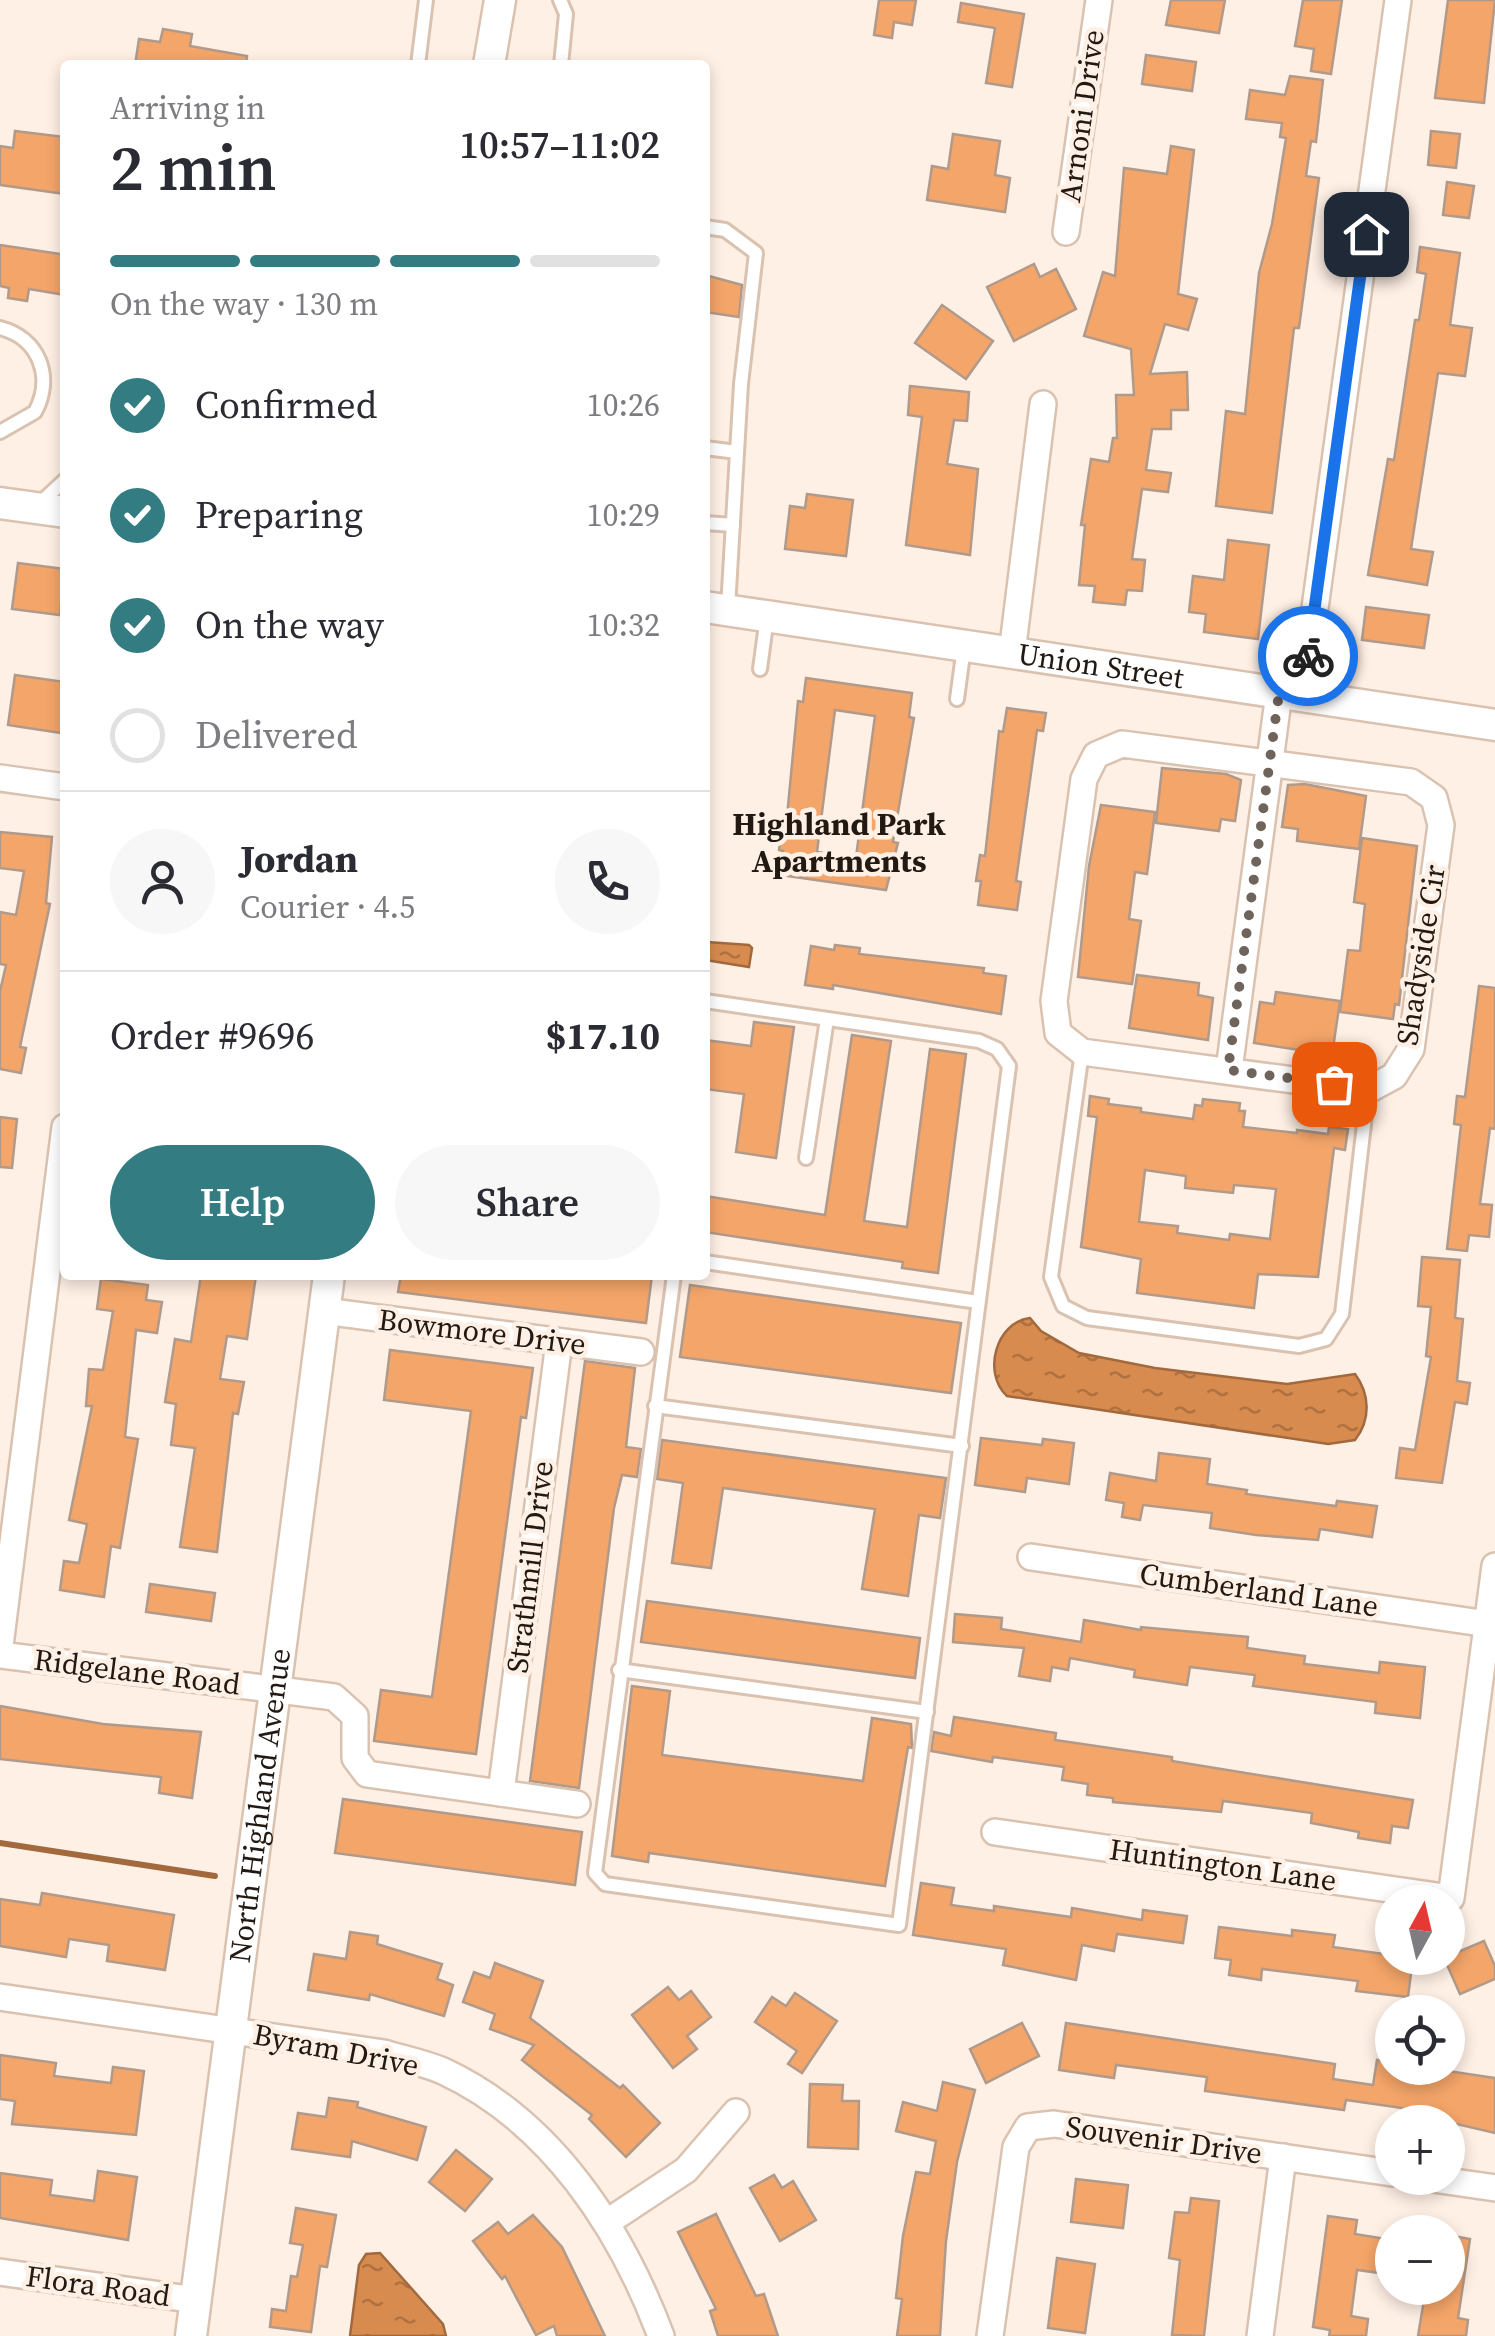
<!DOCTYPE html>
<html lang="en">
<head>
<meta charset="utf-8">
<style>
  body { margin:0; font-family:"Source Serif 4",serif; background:#f7f7f7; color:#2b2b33; height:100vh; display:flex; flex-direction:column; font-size:38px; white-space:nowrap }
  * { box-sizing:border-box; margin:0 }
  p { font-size:32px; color:#7c7c81 }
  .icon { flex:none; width:55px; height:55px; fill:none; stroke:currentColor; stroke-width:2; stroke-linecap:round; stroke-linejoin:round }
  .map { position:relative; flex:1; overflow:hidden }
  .details { position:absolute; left:60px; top:60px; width:650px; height:1220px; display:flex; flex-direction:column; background:#fff; border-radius:10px; box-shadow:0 5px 15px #0003 }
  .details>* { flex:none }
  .needle { width:65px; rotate:8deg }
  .buttons { position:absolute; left:1375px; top:1885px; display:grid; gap:20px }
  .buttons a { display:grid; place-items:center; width:90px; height:90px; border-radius:50%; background:#fff; box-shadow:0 5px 15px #0003; font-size:50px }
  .pin { position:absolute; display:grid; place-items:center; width:85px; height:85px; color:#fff; margin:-42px; border-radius:20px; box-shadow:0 5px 15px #0006 }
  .courier { position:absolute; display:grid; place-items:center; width:100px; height:100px; margin:-50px; border:8px solid #1a73e8; border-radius:50%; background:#fff; color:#222; box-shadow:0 2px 12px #0007 }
  .head em { font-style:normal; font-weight:600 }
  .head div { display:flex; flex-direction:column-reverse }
  .head { display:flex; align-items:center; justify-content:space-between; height:170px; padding:0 50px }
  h1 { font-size:65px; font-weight:600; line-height:75px }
  .bar { display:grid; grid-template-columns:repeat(4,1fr); gap:15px 10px; align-content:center; height:120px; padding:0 50px }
  .bar i { height:12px; border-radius:8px; background:#e1e1e2 }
  .bar .on { background:#337c81 }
  .bar p { grid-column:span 4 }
  .line { display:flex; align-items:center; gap:25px; padding:0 50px; border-top:2px solid #e1e1e2 }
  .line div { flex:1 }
  .round { display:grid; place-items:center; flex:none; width:105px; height:105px; border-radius:52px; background:#f7f7f7 }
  ol { padding:0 50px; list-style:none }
  li { display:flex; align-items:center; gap:30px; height:110px }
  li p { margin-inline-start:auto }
  li .icon { padding:10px; border-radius:50%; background:#337c81; color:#fff; stroke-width:4 }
  li:last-child { color:#7c7c81 }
  li i { width:55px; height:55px; border:5px solid #e1e1e2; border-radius:50% }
  .cta { display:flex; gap:20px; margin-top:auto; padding:20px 50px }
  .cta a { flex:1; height:115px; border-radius:60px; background:#337c81; color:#fff; font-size:40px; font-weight:600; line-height:115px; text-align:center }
  .cta a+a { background:#f7f7f7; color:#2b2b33 }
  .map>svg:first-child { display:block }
  .water { fill:url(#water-ripples); stroke:#a1693d; stroke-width:2.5 }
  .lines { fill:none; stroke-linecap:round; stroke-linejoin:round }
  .stream { stroke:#a1693d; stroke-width:6 }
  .building { fill:#f4a569; stroke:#b19a8a; stroke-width:2.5; fill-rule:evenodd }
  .service-casing { stroke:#dac2b1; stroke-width:18 }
  .minor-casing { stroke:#dac2b1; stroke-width:30 }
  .tertiary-casing { stroke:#dac2b1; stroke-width:35 }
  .service { stroke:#fff; stroke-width:12 }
  .minor { stroke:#fff; stroke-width:25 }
  .tertiary { stroke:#fff; stroke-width:30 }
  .done { stroke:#6f645c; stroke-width:10; stroke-dasharray:0 18 }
  .route { stroke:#1a73e8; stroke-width:12 }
  .labels { text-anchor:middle; stroke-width:9; stroke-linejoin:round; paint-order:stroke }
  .street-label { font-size:30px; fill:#221913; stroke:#fff0e5 }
  .neighbourhood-label { font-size:32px; font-weight:bold; fill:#221913; stroke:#fff0e5 }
</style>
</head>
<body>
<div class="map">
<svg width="1495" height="2336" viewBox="0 0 1495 2336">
  <defs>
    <pattern id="water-ripples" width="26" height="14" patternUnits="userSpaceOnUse" patternTransform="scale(2.5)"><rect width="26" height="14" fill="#d88b4f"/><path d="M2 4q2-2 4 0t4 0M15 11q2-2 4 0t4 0" fill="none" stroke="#af7140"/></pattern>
  </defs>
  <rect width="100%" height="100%" fill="#fff0e5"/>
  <g class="water">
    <path d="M707,942L749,945L752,948L749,967L705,960Z"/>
    <path d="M1030,1318L1041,1331L1079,1353L1155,1368L1287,1384L1355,1374C1370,1394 1371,1420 1355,1440L1328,1444L1007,1396C982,1373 996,1322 1030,1318Z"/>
    <path d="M380,2253L443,2324L446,2336H350L359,2265L366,2254Z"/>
  </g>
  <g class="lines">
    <path class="stream" d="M0,1843L215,1876"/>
  </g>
  <g class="building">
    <path d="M879,0H916L912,25L894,22L892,38L874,35Z"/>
    <path d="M1171,0H1225L1219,33L1166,25Z"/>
    <path d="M1303,0H1342L1331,74L1311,71L1314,49L1295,46Z"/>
    <path d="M1448,0H1495L1484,103L1435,98Z"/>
    <path d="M961,3L1024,14L1012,87L986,83L995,28L958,22Z"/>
    <path d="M163,29L192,34L190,46L247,56L246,65H135L139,39L160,42Z"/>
    <path d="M1146,55L1196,62L1192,91L1142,84Z"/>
    <path d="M1290,76L1323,80L1316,142L1311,141L1306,176L1319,178L1299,328H1294L1272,513L1216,506L1226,411L1245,414L1259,273L1272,224L1286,138L1280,137L1282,123L1246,119L1250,90L1285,95Z"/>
    <path d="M15,131L65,137V194L0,185V146L13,148Z"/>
    <path d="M1431,131L1460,134L1456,168L1428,165Z"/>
    <path d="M953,134L1000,141L995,175L1010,178L1005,212L927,200L932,166L948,169Z"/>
    <path d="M1171,146L1194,150L1178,294L1197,299L1188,330L1165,324L1150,374L1187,372L1188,410H1171V429H1152L1146,470L1171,473L1168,492L1142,489L1132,559L1145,560L1142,591L1127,590L1125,605L1093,602L1095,586L1079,585L1085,525H1081L1091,459L1109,462L1113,438H1117L1116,395H1134L1131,349L1084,336L1103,272L1115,276L1124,168L1167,174Z"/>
    <path d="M1447,182L1474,186L1469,218L1443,215Z"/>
    <path d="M0,245L60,254L65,257V295L29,289L27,301L8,298L9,288L0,286Z"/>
    <path d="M1420,247L1460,253L1450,325L1472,328L1465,376L1438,373L1411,549L1433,552L1427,585L1368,575L1388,459L1394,460L1415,320H1419L1426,274L1417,272Z"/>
    <path d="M1034,264L1040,277L1056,269L1076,309L1014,341L987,287Z"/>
    <path d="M705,275L742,285L739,317L705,312Z"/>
    <path d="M942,305L993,341L966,379L915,343Z"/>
    <path d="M910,386L969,392L967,421L954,420L947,464L978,469L970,555L906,545L922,417L908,415Z"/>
    <path d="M807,494L853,500L846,556L785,549L790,506L805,508Z"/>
    <path d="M1228,540L1269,545L1258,639L1204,632L1206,614L1189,612L1193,576L1224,580Z"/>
    <path d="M18,563L65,569L60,615L12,609Z"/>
    <path d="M1366,607L1429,615L1424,648L1362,640Z"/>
    <path d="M15,675L65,682L61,733L8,725Z"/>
    <path d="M806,678L912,693L909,717L914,718L893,842L898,843L886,890L780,875L783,851L779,850L782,826L786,827L798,701L803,702ZM835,710L875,716L856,857L817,852Z"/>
    <path d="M1007,708L1046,713L1043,731L1037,730L1016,881L1021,882L1017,910L978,905L981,881H976L980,855L985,856L999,731L1003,732Z"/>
    <path d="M1162,768L1226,774L1241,780L1235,821L1221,819L1219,831L1156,823Z"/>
    <path d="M1305,784L1366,796L1359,849L1297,841L1298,829L1282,827L1288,785Z"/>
    <path d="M1101,805L1155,812L1147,874L1135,872L1129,919L1141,921L1132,984L1078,977L1089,866Z"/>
    <path d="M0,832L52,837L46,903L50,904L20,1047L26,1048L21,1073L0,1069V991L6,965L0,964V912L16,915L24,871L0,868Z"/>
    <path d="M1362,838L1417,846L1399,1005L1395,1004L1393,1019L1340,1012L1348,950L1360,951L1365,904L1354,902Z"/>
    <path d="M835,945L860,948L859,954L984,968L983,973L1006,976L1001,1014L833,985V989L805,985L811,946L834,950Z"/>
    <path d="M1137,975L1199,983L1198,995L1213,998L1208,1040L1129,1028Z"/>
    <path d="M1479,986L1495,988V1129L1490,1128L1480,1204L1492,1205L1489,1237L1469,1235L1467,1251L1447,1249L1461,1125L1454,1124L1457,1096L1465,1097Z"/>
    <path d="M1276,992L1340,1001L1332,1055L1254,1043L1260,1002L1274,1004Z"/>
    <path d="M754,1022L794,1027L776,1158L736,1152L744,1094L705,1089V1040L751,1046Z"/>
    <path d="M852,1035L891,1041L864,1221L907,1227L930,1049L966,1054L938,1273L902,1268L903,1262L705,1232V1196L825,1215Z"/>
    <path d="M1090,1096L1109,1099L1108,1104L1141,1108V1112L1193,1119L1195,1105L1202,1106L1203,1099L1240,1103L1239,1111H1245L1243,1127L1297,1133V1130L1328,1134L1329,1127L1348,1129L1345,1150L1334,1148L1318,1277L1258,1274L1254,1308L1137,1293L1141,1259L1081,1247L1097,1117L1088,1116ZM1145,1170L1186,1176L1185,1188L1233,1193L1234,1185L1276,1189L1270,1239L1230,1234L1229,1240L1177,1233L1178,1226L1139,1222Z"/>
    <path d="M0,1117L17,1119L12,1168L0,1167Z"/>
    <path d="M1422,1257L1460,1260L1455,1318L1463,1319L1457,1381L1470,1383L1467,1404L1455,1402L1442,1483L1396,1478L1400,1448L1415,1450L1431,1357L1426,1356L1431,1307L1418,1306Z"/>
    <path d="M201,1275H256L247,1339L227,1336L220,1379L244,1382L238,1414L233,1413L217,1552L180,1547L195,1448L171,1445L176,1404L165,1402L175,1339L191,1342Z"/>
    <path d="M401,1275H652L646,1323L398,1292Z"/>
    <path d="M101,1279L148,1285L146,1300L162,1302L157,1333L136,1330L125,1437L138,1439L120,1548L111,1546L104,1597L60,1590L64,1561L79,1563L87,1524L69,1520L92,1406H86L89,1369L103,1370L113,1311L97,1309Z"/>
    <path d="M690,1285L961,1323L951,1393L680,1357Z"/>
    <path d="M390,1350L533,1368L526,1418L521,1417L476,1754L374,1741L381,1690L432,1697L471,1411L384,1400Z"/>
    <path d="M585,1361L635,1368L626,1447L641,1449L637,1477L622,1475L614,1508L579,1788L530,1781Z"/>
    <path d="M981,1438L1042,1445L1043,1439L1074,1443L1069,1484L1027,1478L1025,1492L975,1485Z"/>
    <path d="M662,1440L946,1478L940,1518L919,1515L908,1596L862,1589L875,1509L723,1488L711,1568L672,1563L683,1483L657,1479Z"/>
    <path d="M1159,1453L1210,1459L1207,1484L1247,1490L1246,1494L1336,1506L1337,1501L1377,1506L1372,1537L1320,1529L1318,1540L1256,1535L1210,1528L1212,1513L1143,1505L1140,1520L1122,1517L1124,1503L1106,1500L1110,1473L1156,1481Z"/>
    <path d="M150,1584L215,1593L211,1621L146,1612Z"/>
    <path d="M647,1601L920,1638L915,1678L641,1642Z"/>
    <path d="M955,1614L1002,1618L1001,1629L1081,1642L1084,1620L1141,1630V1627L1248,1637L1247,1648L1305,1656L1304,1664L1379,1673L1380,1662L1425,1667L1420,1718L1375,1713L1376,1702L1253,1686L1255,1675L1190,1667L1187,1685L1134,1677L1135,1670L1070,1658L1068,1670L1052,1667L1050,1681L1019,1676L1024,1648L953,1642Z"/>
    <path d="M632,1686L670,1691L662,1755L863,1781L872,1718L911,1724L912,1748L908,1747L885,1886L649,1853L648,1862L612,1856Z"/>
    <path d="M0,1706L103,1724L201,1732L192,1798L159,1793L161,1777L0,1759Z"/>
    <path d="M954,1717L1056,1733L1055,1740L1172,1757V1761L1413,1800L1408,1828L1392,1826L1390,1843L1358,1838L1359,1832L1311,1823L1312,1813L1223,1801L1221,1812L1113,1802V1798L1087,1795L1088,1784L1062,1780L1064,1767L993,1757L992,1762L931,1751L934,1732L951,1736Z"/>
    <path d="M343,1799L582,1832L575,1885L335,1853Z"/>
    <path d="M921,1883L954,1888L951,1905L994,1911V1906L1071,1917L1072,1908L1142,1920L1143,1910L1187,1916L1183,1943L1117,1934L1114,1951L1082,1945L1076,1980L1003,1965L1006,1949L913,1935Z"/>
    <path d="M42,1893L174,1915L165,1970L107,1961L109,1945L69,1939L66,1957L0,1946V1899L40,1905Z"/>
    <path d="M1219,1927L1292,1936V1930L1335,1935L1333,1947L1413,1958L1408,1997L1356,1991L1358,1981L1262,1969L1261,1980L1229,1975L1231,1960L1215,1958Z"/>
    <path d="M350,1932L378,1936L377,1944L442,1964L437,1979L453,1985L444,2016L370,1994L369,2000L308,1990L314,1954L346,1959Z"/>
    <path d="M1484,1941L1495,1966V1979L1460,1994L1444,1958Z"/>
    <path d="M495,1963L543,1981L530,2018L620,2088L623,2085L660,2123L626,2157L589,2119L592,2115L522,2060L534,2045L490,2029L495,2014L463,2002L474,1972L490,1978Z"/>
    <path d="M668,1987L679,2000L691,1991L711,2017L687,2036L697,2049L673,2068L632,2015Z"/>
    <path d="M795,1993L837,2021L802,2073L788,2064L797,2051L755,2022L772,1997L786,2006Z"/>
    <path d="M1022,2023L1039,2056L986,2083L970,2049Z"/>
    <path d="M1066,2023L1335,2064L1333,2079L1373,2085L1377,2060L1392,2062V2068H1428L1495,2078V2133L1448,2122H1400L1402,2108L1346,2100L1344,2110L1205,2091L1207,2077L1116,2065L1114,2078L1059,2070Z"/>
    <path d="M0,2055L56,2063L54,2076L111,2083L113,2067L144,2071L136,2135L12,2124L15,2101L0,2099Z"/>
    <path d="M943,2082L975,2090L957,2162L946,2241L940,2336H897L902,2299L896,2298L903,2236L916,2172L930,2174L936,2141L896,2131L903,2102L937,2111Z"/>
    <path d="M810,2084L843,2085L842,2101H859L858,2149L808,2147Z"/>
    <path d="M329,2098L358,2102L357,2107L426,2127L417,2160L352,2141L350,2157L292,2149L298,2113L326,2117Z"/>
    <path d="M456,2150L492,2179L465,2211L429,2182Z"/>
    <path d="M98,2171L137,2177L128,2240L0,2218V2173L52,2180L50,2195L94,2201Z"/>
    <path d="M774,2175L782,2188L793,2181L816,2220L780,2241L750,2188Z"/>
    <path d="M1076,2179L1128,2185L1123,2228L1071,2222Z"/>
    <path d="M1191,2198L1219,2201L1204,2336L1172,2335L1180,2260L1169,2258L1175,2212L1189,2213Z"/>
    <path d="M296,2208L336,2215L327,2267L320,2266L311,2332L270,2327L272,2309L286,2311L291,2276L297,2277L303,2245L290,2243Z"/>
    <path d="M716,2214L756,2296L764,2294L778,2336H718L710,2311L716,2309L678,2232Z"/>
    <path d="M533,2215L562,2247L605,2336H557L554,2326L536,2335L505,2276L502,2279L473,2241L498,2222L508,2234Z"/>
    <path d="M1328,2216L1357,2220L1355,2234L1386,2239L1380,2273L1357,2270L1351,2316L1368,2319L1366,2336H1329L1330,2330L1313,2327Z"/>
    <path d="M1448,2235L1470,2239L1458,2318L1468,2320L1466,2336H1418L1426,2288H1448Z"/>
    <path d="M1057,2258L1095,2264L1085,2333L1048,2328Z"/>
  </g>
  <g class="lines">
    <g class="service-casing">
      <g id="service">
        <path d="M560,0L566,14L561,65"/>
        <path d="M418,65L426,0"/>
        <path d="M705,227L725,230L756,253L741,384L728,608"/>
        <path d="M0,328C39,338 54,377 35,412L0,432"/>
        <path d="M705,448L737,452"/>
        <path d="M38,505L65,480"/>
        <path d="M705,523L733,525"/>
        <path d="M760,669L767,617"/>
        <path d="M957,699L964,647"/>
        <path d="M1082,1052L1051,1277L1063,1306L1087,1318L1299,1346L1326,1339L1342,1314L1368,1090"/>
        <path d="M806,1158L827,1019"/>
        <path d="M705,1262L978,1302"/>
        <path d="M674,1275L595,1873L605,1884L899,1925L1009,1066L997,1049L979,1041L705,1001"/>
        <path d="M655,1406L962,1446"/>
        <path d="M619,1670L927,1712"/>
      </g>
    </g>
    <g class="minor-casing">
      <g id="minor">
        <path d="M1066,232L1099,0"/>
        <path d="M1012,653L1043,404"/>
        <path d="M1303,696L1398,0"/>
        <path d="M1122,744L1411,782L1434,798L1441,825L1411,1049L1394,1076L1368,1090L1082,1052L1058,1033L1054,1001L1084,779L1096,755Z"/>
        <path d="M0,778L65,787"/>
        <path d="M1229,1070L1279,693"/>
        <path d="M324,1311L641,1352"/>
        <path d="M1031,1557L1488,1624"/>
        <path d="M0,1646L65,1127"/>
        <path d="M0,1655L334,1697L355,1716V1758L367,1774L577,1804"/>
        <path d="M501,1793L559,1342"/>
        <path d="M995,1832L1451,1898L1495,1566"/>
        <path d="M0,1997L384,2053C403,2059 425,2063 443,2071C551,2121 621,2229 661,2336"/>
        <path d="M1426,2178L1495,2188"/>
        <path d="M609,2221L686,2170L736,2112"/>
        <path d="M0,2272L196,2300"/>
        <path d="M990,2336L1016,2147L1028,2127L1054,2124L1392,2173"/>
        <path d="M1260,2336L1283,2157"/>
      </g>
    </g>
    <g class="tertiary-casing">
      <g id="tertiary">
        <path d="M489,65L500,0"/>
        <path d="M0,503L65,512"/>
        <path id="s1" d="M705,607L1495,725"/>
        <path id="s2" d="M191,2336L329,1275"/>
      </g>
    </g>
    <use href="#service" class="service"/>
    <use href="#minor" class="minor"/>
    <use href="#tertiary" class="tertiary"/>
  </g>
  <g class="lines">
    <path class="done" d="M1308,656L1302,696L1279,693L1228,1070L1334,1084"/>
    <path class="route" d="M1308,656L1366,234"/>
  </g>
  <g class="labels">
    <g class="street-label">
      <text transform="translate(1082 116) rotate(-82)" y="10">Arnoni Drive</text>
      <text dy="10" stroke="none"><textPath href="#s1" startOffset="400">Union Street</textPath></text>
      <text transform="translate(1421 955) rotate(-81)" y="10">Shadyside Cir</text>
      <text transform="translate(482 1332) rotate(7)" y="10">Bowmore Drive</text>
      <text transform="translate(530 1567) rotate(-83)" y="10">Strathmill Drive</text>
      <text transform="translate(1259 1590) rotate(8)" y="10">Cumberland Lane</text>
      <text transform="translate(137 1672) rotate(7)" y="10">Ridgelane Road</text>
      <text dy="10" stroke="none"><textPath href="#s2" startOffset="535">North Highland Avenue</textPath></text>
      <text transform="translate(1223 1865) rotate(8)" y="10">Huntington Lane</text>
      <text transform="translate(336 2050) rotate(11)" y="10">Byram Drive</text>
      <text transform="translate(1164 2140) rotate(8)" y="10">Souvenir Drive</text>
      <text transform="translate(98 2286) rotate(8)" y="10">Flora Road</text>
    </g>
    <g class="neighbourhood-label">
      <text x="839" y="835">Highland Park<tspan x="839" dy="37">Apartments</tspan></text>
    </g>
  </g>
</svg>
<div class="buttons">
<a><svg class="needle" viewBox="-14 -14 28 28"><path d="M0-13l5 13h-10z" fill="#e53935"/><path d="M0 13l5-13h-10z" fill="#7c7c81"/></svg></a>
<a><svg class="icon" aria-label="locate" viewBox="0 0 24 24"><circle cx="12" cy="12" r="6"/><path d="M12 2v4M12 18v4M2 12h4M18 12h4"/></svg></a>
<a>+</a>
<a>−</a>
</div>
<div class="pin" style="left:1334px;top:1084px;background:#ea580c"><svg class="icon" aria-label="bag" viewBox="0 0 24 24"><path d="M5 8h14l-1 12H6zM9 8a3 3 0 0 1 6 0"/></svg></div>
<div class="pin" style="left:1366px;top:234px;background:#1f2937"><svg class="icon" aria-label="home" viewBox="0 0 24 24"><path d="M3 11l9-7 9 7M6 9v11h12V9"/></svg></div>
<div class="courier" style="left:1308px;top:656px"><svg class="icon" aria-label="bike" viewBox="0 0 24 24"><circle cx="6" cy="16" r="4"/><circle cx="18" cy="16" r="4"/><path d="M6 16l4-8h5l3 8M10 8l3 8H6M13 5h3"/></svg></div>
<section class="details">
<div class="head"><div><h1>2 min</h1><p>Arriving in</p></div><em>10:57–11:02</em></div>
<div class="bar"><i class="on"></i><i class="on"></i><i class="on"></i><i></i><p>On the way · 130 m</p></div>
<ol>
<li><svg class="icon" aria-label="check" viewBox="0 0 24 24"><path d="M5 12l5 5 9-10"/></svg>Confirmed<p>10:26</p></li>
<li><svg class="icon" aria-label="check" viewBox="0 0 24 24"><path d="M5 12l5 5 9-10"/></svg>Preparing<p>10:29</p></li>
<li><svg class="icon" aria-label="check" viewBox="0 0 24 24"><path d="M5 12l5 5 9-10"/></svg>On the way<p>10:32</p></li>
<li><i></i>Delivered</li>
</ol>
<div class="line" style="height:180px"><a class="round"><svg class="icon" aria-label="person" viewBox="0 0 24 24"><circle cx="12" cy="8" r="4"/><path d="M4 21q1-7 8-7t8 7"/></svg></a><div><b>Jordan</b><p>Courier · 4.5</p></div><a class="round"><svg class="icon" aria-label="phone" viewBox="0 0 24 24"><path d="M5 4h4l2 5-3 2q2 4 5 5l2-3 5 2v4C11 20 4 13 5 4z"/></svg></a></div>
<div class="line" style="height:130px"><div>Order #9696</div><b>$17.10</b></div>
<div class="cta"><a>Help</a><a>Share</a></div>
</section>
</div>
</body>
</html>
